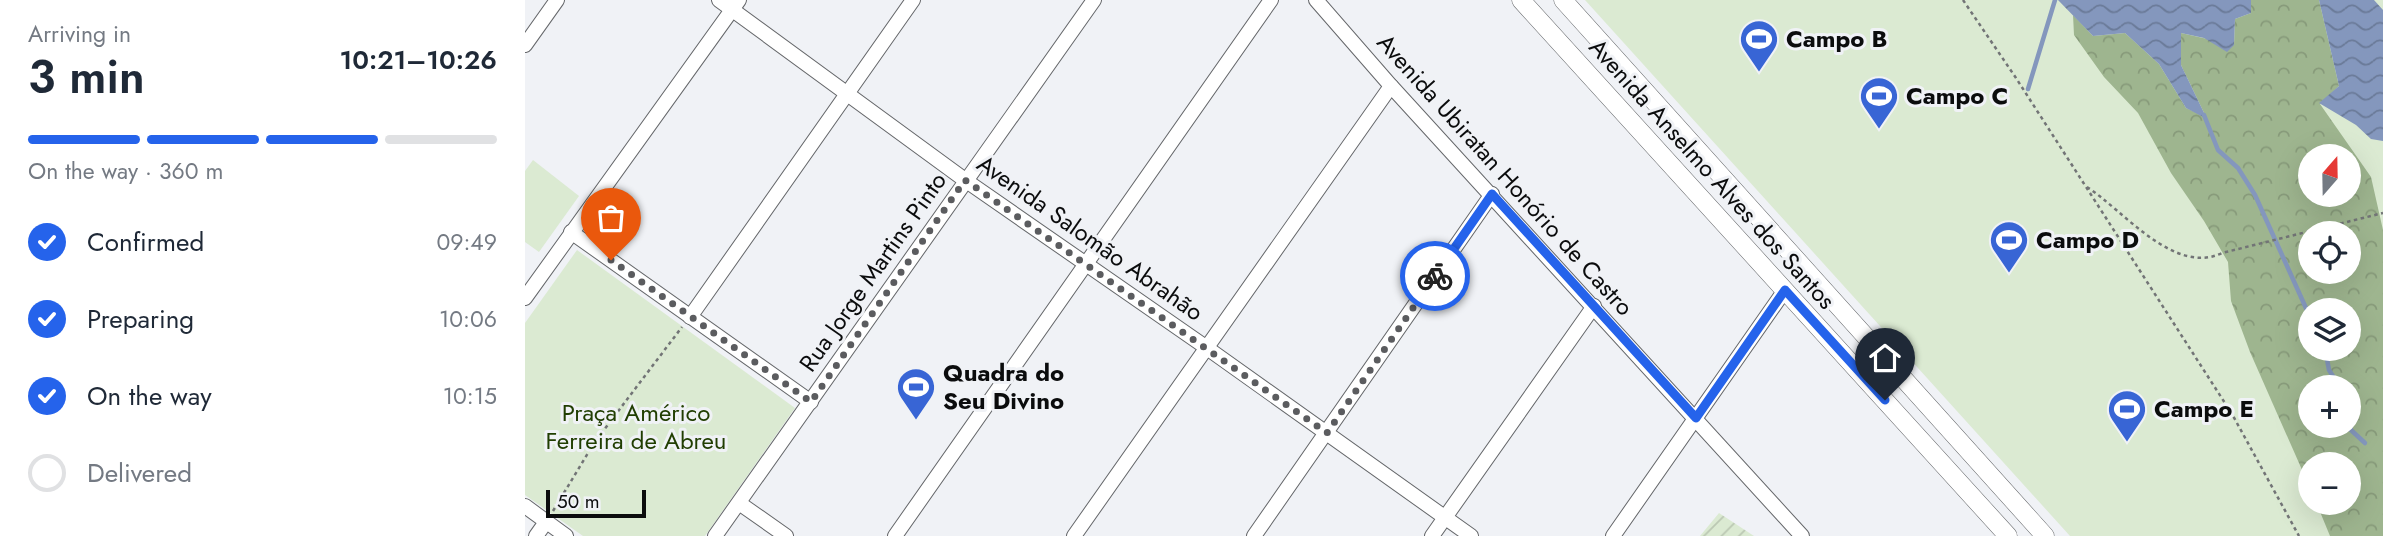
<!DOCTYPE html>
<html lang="en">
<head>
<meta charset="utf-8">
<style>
  body { margin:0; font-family:Jost,sans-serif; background:#f2f2f3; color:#1f2937; height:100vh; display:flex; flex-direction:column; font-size:26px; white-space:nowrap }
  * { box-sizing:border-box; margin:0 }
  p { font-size:23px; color:#747a83 }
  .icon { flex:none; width:38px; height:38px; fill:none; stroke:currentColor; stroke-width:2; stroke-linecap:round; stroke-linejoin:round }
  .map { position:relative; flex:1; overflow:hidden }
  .details { display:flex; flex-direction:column; background:#fff; width:525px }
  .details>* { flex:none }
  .needle { width:46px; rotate:20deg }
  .tools { position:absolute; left:1773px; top:144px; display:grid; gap:14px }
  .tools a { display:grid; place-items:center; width:63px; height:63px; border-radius:50%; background:#fff; box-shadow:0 7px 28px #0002; font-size:35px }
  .scale { position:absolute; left:21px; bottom:18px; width:100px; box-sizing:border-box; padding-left:7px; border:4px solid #0b0c0d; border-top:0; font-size:19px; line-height:24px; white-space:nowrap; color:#0b0c0d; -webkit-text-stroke:5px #f0f2f6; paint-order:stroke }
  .pin { position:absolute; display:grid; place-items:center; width:60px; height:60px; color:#fff; margin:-72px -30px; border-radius:50% 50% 50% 0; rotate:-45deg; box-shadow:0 0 7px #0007 }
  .pin .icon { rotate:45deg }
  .courier { position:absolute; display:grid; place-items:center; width:70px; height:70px; margin:-35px; border:5px solid #2563eb; border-radius:50%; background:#fff; color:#222; box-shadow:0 2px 9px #0007 }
  .overview em { font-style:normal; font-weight:600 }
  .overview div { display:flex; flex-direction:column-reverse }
  .overview { display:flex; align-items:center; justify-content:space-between; height:119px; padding:0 28px }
  h1 { font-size:46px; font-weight:600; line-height:52px }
  .bar { display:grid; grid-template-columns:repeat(4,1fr); gap:10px 7px; align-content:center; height:84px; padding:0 28px }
  .bar i { height:9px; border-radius:5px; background:#e0e1e3 }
  .bar .on { background:#2563eb }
  .bar p { grid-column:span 4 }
  ol { padding:0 28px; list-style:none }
  li { display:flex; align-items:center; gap:21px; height:77px }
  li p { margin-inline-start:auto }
  li .icon { padding:7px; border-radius:50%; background:#2563eb; color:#fff; stroke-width:4 }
  li:last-child { color:#747a83 }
  li i { width:38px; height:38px; border:4px solid #e0e1e3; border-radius:50% }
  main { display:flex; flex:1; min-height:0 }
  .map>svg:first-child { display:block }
  .green { fill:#dbead2; fill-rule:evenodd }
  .forest { fill:url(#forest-crowns); fill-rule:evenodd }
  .garden { fill:url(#garden-furrows) }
  .water { fill:url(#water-waves) }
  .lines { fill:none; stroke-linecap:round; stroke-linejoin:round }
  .stream { stroke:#8497bd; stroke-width:4.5 }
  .minor-casing { stroke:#65676a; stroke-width:16 }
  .major-casing { stroke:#65676a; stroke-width:19 }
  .path { stroke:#727476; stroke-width:2.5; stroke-dasharray:3.5 3.5; stroke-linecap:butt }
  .minor { stroke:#fff; stroke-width:14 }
  .major { stroke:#fff; stroke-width:18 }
  .done { stroke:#5b5c5f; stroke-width:7; stroke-dasharray:0 12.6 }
  .route { stroke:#2563eb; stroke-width:9 }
  .labels { text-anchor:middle; stroke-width:6; stroke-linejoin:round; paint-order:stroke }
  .poi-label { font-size:24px; font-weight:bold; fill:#0b0c0d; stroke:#f0f2f6; text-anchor:start }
  .street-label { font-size:24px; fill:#0b0c0d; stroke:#f0f2f6 }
  .park-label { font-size:24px; fill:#213e02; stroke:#f0f2f6 }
</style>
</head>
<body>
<main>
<section class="details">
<div class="overview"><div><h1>3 min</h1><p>Arriving in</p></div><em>10:21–10:26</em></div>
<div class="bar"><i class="on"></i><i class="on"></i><i class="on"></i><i></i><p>On the way · 360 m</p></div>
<ol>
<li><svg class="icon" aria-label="check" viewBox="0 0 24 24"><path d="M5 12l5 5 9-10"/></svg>Confirmed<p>09:49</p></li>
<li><svg class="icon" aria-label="check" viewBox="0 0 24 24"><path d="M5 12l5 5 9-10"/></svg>Preparing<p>10:06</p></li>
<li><svg class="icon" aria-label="check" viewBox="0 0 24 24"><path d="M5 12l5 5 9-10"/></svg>On the way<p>10:15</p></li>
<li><i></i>Delivered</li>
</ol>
</section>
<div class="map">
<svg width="1858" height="536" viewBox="0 0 1858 536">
  <defs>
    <pattern id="forest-crowns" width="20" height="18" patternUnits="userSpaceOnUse" patternTransform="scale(1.75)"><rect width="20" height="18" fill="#9eb58f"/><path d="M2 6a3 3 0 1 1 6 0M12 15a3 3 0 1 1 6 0" fill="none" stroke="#879a7a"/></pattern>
    <pattern id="garden-furrows" width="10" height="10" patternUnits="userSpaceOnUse" patternTransform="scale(1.75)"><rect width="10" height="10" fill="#dbead2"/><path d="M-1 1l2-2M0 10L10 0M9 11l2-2" fill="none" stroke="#bbc8b3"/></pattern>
    <pattern id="water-waves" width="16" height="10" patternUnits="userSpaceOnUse" patternTransform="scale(1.75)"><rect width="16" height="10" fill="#8497bd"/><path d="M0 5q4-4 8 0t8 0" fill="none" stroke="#6a7a98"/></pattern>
  </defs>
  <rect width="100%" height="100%" fill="#f0f2f6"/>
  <g class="green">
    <path d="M1060,0H1858V536H1545ZM1785,156H1824V194H1785ZM1785,233H1824V271H1785ZM1785,310H1824V348H1785ZM1785,387H1824V425H1785ZM1785,464H1824V502H1785Z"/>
    <path d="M8,160L54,196L14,252L0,242V171Z"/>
    <path d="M52,250L270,408L180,536H58L0,495V323Z"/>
  </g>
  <path class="forest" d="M1726,0H1794L1814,86L1795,104L1846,177L1858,230V536H1805L1791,502H1824V464H1785V488L1725,352L1706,301L1703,262L1679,221L1646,173L1613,113L1579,77L1549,35L1548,15L1568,36L1600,33L1634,64L1661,108L1681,117L1656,65V33L1709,45L1710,19L1726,13ZM1785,156H1824V194H1785ZM1785,233H1824V271H1785ZM1785,310H1824V348H1785ZM1785,387H1824V425H1785Z"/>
  <path class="garden" d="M1194,513L1229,536H1175Z"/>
  <g class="water">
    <path d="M1533,0H1726V13L1710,19L1709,45L1702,52L1679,38L1656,33V65L1682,119L1661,108L1634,64L1600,33L1568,36Z"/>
    <path d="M1794,0H1849L1858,10V141L1846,139L1831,125L1794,103L1814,86Z"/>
  </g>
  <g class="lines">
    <g class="stream">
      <path d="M1503,89L1530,0"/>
      <path d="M1679,115L1693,150L1713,168L1730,195L1785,317"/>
      <path d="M1800,348L1804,370L1815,387"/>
      <path d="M1824,421L1826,430L1840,443"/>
    </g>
    <g class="minor-casing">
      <g id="minor">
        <path d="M194,0L440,180L682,348L946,536"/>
        <path d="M791,0L866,86L1277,536"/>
        <path d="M0,45L32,0"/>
        <path d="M46,232L286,402"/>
        <path d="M0,298L214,0"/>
        <path d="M165,317L388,0"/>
        <path d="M214,503L261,536"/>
        <path d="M0,506L41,536"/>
        <path d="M11,536L21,522"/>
        <path d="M190,536L569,0"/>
        <path d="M370,536L746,0"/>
        <path d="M549,536L866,86"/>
        <path d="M729,536L967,194"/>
        <path d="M907,536L1069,306"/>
        <path d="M1088,536L1260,290"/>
      </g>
    </g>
    <g class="major-casing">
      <g id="major">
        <path d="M996,0L1483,536"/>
        <path d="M1038,0L1520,536"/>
      </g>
    </g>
    <g class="path">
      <path d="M1438,0L1491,78L1707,414L1774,536"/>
      <path d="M1562,187C1598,210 1649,276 1697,253L1858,213"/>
      <path d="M28,511L69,443L157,327"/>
    </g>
    <use href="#minor" class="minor"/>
    <use href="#major" class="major"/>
  </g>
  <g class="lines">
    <path class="done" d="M86,260L286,402L440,180L802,433L910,276"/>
    <path class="route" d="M910,276L967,194L1171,418L1260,290L1360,400"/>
  </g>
  <defs>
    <g id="stadium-pin" transform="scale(2.0125)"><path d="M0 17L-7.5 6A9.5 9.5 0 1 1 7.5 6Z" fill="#3865d5" stroke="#f0f2f6"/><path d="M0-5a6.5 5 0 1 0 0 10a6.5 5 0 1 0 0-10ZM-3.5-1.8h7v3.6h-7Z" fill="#fff"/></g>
  </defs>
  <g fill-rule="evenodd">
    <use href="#stadium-pin" x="1234" y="39"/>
    <use href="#stadium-pin" x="1354" y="96"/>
    <use href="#stadium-pin" x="1484" y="240"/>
    <use href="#stadium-pin" x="391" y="387"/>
    <use href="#stadium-pin" x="1602" y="409"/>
  </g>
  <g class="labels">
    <g class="poi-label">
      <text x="1261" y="47">Campo B</text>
      <text x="1381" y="104">Campo C</text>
      <text x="1511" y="248">Campo D</text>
      <text x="418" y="381">Quadra do<tspan x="418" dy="28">Seu Divino</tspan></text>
      <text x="1629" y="417">Campo E</text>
    </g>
    <g class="street-label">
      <text transform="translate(1187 174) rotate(48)" y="8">Avenida Anselmo Alves dos Santos</text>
      <text transform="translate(980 175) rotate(48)" y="8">Avenida Ubiratan Honório de Castro</text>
      <text transform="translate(565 238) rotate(35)" y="8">Avenida Salomão Abrahão</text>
      <text transform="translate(348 272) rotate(-55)" y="8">Rua Jorge Martins Pinto</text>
    </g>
    <g class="park-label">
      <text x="111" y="421">Praça Américo<tspan x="111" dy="28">Ferreira de Abreu</tspan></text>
    </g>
  </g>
</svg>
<div class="tools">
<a><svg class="needle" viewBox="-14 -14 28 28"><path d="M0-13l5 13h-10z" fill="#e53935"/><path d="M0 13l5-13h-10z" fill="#747a83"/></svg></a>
<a><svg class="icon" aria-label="locate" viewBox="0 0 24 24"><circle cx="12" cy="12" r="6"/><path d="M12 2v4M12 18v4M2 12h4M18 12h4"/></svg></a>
<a><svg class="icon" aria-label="layers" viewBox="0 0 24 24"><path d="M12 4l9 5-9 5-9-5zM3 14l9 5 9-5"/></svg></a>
<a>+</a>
<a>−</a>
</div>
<div class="scale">50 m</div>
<div class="pin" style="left:86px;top:260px;background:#ea580c"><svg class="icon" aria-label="bag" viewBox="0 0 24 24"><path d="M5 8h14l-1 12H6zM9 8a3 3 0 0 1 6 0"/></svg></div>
<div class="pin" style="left:1360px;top:400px;background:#1f2937"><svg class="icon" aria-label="home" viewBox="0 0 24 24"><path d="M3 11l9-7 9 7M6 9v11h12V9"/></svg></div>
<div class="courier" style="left:910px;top:276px"><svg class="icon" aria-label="bike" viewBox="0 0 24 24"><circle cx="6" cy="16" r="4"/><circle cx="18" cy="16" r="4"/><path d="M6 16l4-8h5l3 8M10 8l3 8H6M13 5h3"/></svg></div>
</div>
</main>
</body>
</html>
